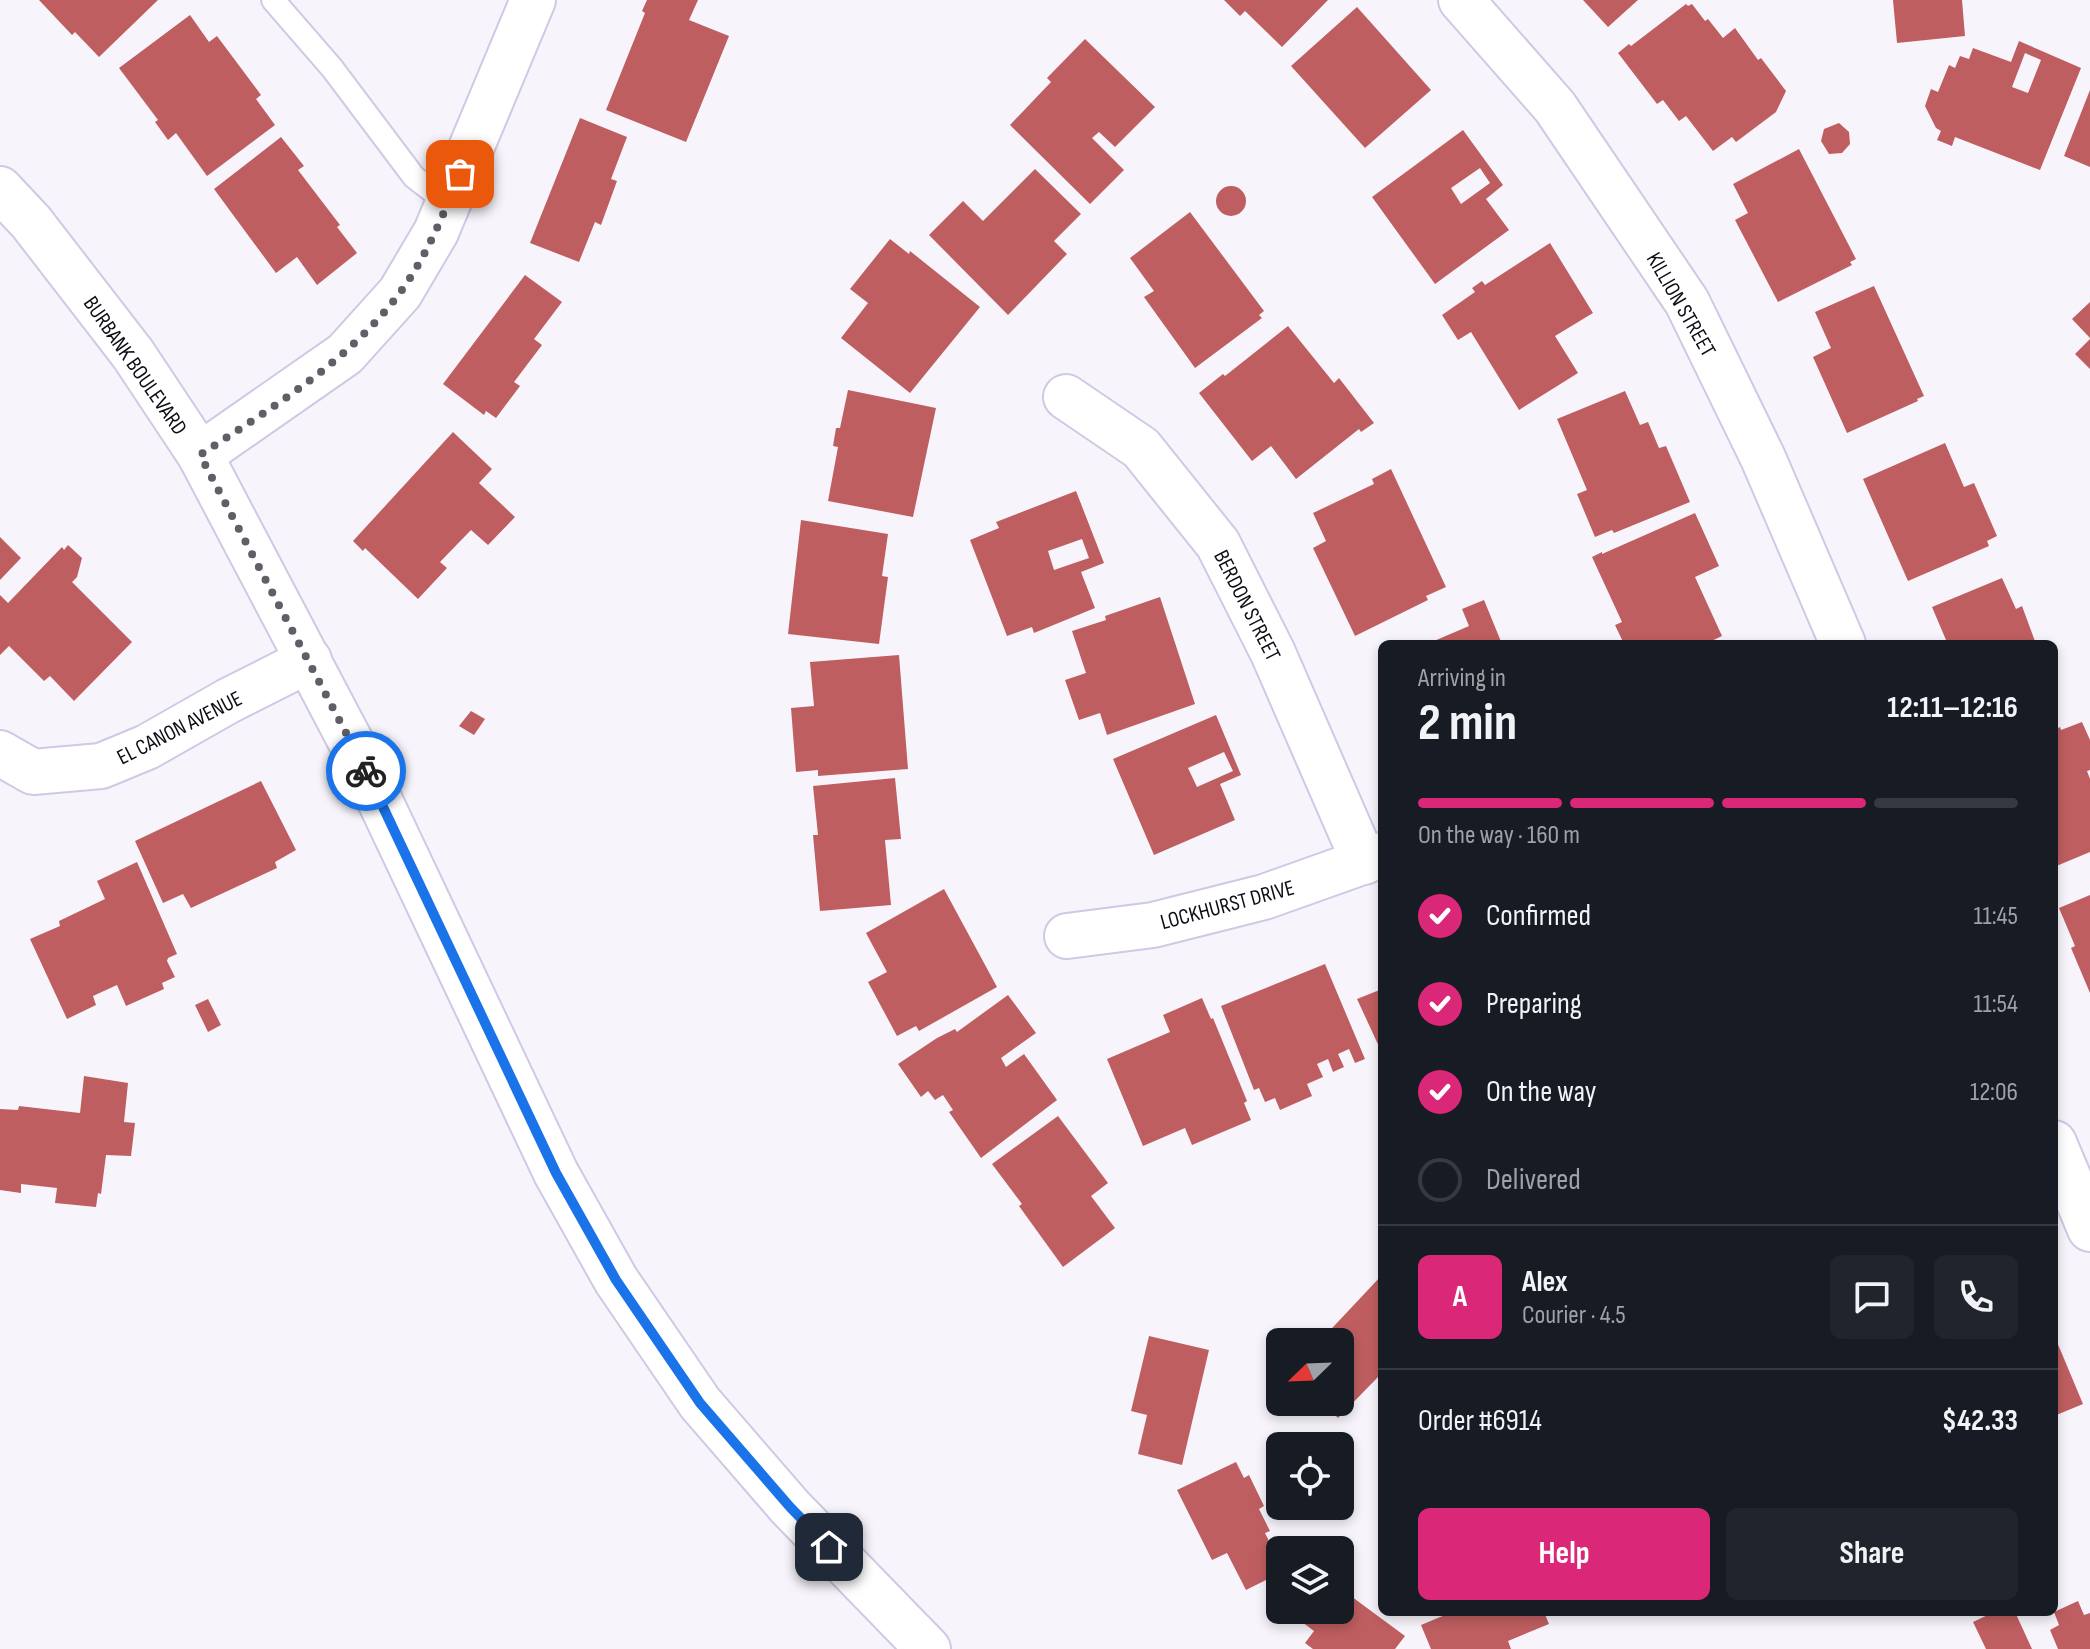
<!DOCTYPE html>
<html lang="en">
<head>
<meta charset="utf-8">
<style>
  body { margin:0; font-family:"Sofia Sans Condensed",sans-serif; background:#20242c; color:#f1f3f6; height:100vh; display:flex; flex-direction:column; font-size:30px; white-space:nowrap }
  * { box-sizing:border-box; margin:0 }
  p { font-size:26px; color:#9ea1a6 }
  .icon { flex:none; width:44px; height:44px; fill:none; stroke:currentColor; stroke-width:2; stroke-linecap:round; stroke-linejoin:round }
  .map { position:relative; flex:1; overflow:hidden }
  .drawer { position:absolute; left:1378px; top:640px; width:680px; height:976px; display:flex; flex-direction:column; background:#171b24; border-radius:12px; box-shadow:0 4px 12px #0003 }
  .drawer>* { flex:none }
  .needle { width:52px; rotate:247deg }
  .fabs { position:absolute; left:1266px; top:1328px; display:grid; gap:16px }
  .fabs a { display:grid; place-items:center; width:88px; height:88px; border-radius:12px; background:#171b24; box-shadow:0 4px 12px #0003; font-size:40px }
  .pin { position:absolute; display:grid; place-items:center; width:68px; height:68px; color:#fff; margin:-34px; border-radius:16px; box-shadow:0 4px 12px #0006 }
  .courier { position:absolute; display:grid; place-items:center; width:80px; height:80px; margin:-40px; border:6px solid #1a73e8; border-radius:50%; background:#fff; color:#222; box-shadow:0 2px 10px #0007 }
  .overview em { font-style:normal; font-weight:700 }
  .overview div { display:flex; flex-direction:column-reverse }
  .overview { display:flex; align-items:center; justify-content:space-between; height:136px; padding:0 40px }
  h1 { font-size:52px; font-weight:700; line-height:60px }
  .bar { display:grid; grid-template-columns:repeat(4,1fr); gap:12px 8px; align-content:center; height:96px; padding:0 40px }
  .bar i { height:10px; border-radius:6px; background:#363941 }
  .bar .active { background:#db2777 }
  .bar p { grid-column:span 4 }
  .line { display:flex; align-items:center; gap:20px; padding:0 40px; border-top:2px solid #363941 }
  .line div { flex:1 }
  .round { display:grid; place-items:center; flex:none; width:84px; height:84px; border-radius:12px; background:#20242c }
  ol { padding:0 40px; list-style:none }
  li { display:flex; align-items:center; gap:24px; height:88px }
  li p { margin-inline-start:auto }
  li .icon { padding:8px; border-radius:50%; background:#db2777; color:#fff; stroke-width:4 }
  li:last-child { color:#9ea1a6 }
  li i { width:44px; height:44px; border:4px solid #363941; border-radius:50% }
  .action { display:flex; gap:16px; margin-top:auto; padding:16px 40px }
  .action a { flex:1; height:92px; border-radius:12px; background:#db2777; color:#fff; font-size:32px; font-weight:700; line-height:92px; text-align:center }
  .action a+a { background:#20242c; color:#f1f3f6 }
  .map>svg:first-child { display:block }
  .building { fill:#bf5e60; fill-rule:evenodd }
  .lines { fill:none; stroke-linecap:round; stroke-linejoin:round }
  .service-casing { stroke:#d0c8e4; stroke-width:26 }
  .minor-casing { stroke:#d0c8e4; stroke-width:48 }
  .tertiary-casing { stroke:#d0c8e4; stroke-width:48 }
  .service { stroke:#fff; stroke-width:22 }
  .minor { stroke:#fff; stroke-width:44 }
  .tertiary { stroke:#fff; stroke-width:44 }
  .done { stroke:#605e66; stroke-width:8; stroke-dasharray:0 14.4 }
  .route { stroke:#1a73e8; stroke-width:10 }
  .labels { text-anchor:middle; stroke-width:6; stroke-linejoin:round; paint-order:stroke }
  .street-label { font-size:22px; fill:#0f0c15; stroke:#fff }
</style>
</head>
<body>
<div class="map">
<svg width="2090" height="1649" viewBox="0 0 2090 1649">
  <rect width="100%" height="100%" fill="#f7f5fb"/>
  <g class="building">
    <path d="M39,0H158L99,57L75,32L72,35Z"/>
    <path d="M647,0H698L689,20L729,36L686,142L606,110L645,13L642,11Z"/>
    <path d="M1224,0H1328L1282,47L1245,11L1240,16Z"/>
    <path d="M1583,0H1638L1608,27Z"/>
    <path d="M1893,0H1962L1965,36L1897,43Z"/>
    <path d="M1686,4L1688,6L1692,4L1705,21L1708,19L1723,38L1735,28L1758,60L1761,58L1786,91L1776,112L1736,142L1732,137L1713,151L1686,116L1679,121L1663,100L1657,104L1618,53L1629,44L1631,46Z"/>
    <path d="M1357,7L1431,90L1365,148L1291,66Z"/>
    <path d="M190,15L209,42L217,36L261,95L256,99L275,125L207,176L176,133L168,140L155,122L158,120L119,68Z"/>
    <path d="M1085,39L1155,107L1115,147L1099,132L1092,138L1124,170L1090,204L1010,125L1051,82L1047,78Z"/>
    <path d="M2019,41L2081,68L2040,170L1955,137L1952,146L1937,140L1941,131L1936,128L1925,106L1931,89L1938,92L1949,65L1955,68L1960,56L1969,59L1973,48L2011,62ZM2025,53L2041,60L2028,93L2012,87Z"/>
    <path d="M2090,90V167L2064,156Z"/>
    <path d="M580,118L627,137L611,179L617,181L601,225L595,222L579,262L530,243Z"/>
    <path d="M1839,123L1849,132L1850,144L1842,153L1829,154L1821,141L1824,129Z"/>
    <path d="M1463,130L1503,185L1486,199L1509,230L1435,284L1372,197ZM1480,168L1490,183L1461,204L1451,188Z"/>
    <path d="M281,137L304,166L298,170L340,225L337,227L357,253L317,285L297,257L276,273L214,189Z"/>
    <path d="M1799,149L1856,259L1850,262L1852,265L1778,302L1735,220L1748,213L1733,184Z"/>
    <path d="M1035,169L1081,214L1054,241L1067,254L1008,315L929,235L963,201L983,221Z"/>
    <circle cx="1231" cy="201" r="15"/>
    <path d="M1190,212L1264,311L1259,315L1262,318L1195,368L1144,297L1154,291L1130,258Z"/>
    <path d="M890,239L909,254L910,251L980,307L910,393L841,338L868,303L850,289Z"/>
    <path d="M1550,243L1593,313L1555,336L1578,373L1519,410L1471,332L1458,340L1442,315L1475,292L1472,288L1482,281L1485,285Z"/>
    <path d="M525,275L562,302L534,339L542,345L514,382L520,386L496,418L486,411L484,415L443,384Z"/>
    <path d="M1874,286L1924,396L1917,399L1918,401L1847,433L1813,357L1831,348L1815,312Z"/>
    <path d="M2090,302V338L2072,319Z"/>
    <path d="M1288,326L1334,383L1339,378L1374,423L1361,432L1359,429L1296,479L1271,446L1252,461L1199,393L1223,374L1225,376Z"/>
    <path d="M2090,339V369L2075,354Z"/>
    <path d="M848,390L936,408L913,517L828,501L838,447L833,446L836,428H840Z"/>
    <path d="M1625,391L1640,425L1648,422L1659,448L1666,446L1690,502L1614,533L1612,530L1595,537L1577,494L1587,490L1557,419Z"/>
    <path d="M453,432L492,469L479,483L515,517L488,545L471,530L440,562L447,568L418,599L365,548L363,551L353,541Z"/>
    <path d="M1945,443L1964,487L1974,483L1997,536L1987,541L1989,546L1908,581L1863,479Z"/>
    <path d="M1391,469L1446,587L1426,596L1428,600L1355,636L1313,548L1326,541L1313,513L1374,484L1372,479Z"/>
    <path d="M1076,491L1104,563L1081,572L1095,608L1034,633L1032,627L1007,636L970,540L999,528L996,522ZM1082,539L1089,558L1054,570L1048,551Z"/>
    <path d="M1695,513L1719,566L1695,577L1722,636L1705,644H1624L1615,625L1622,622L1592,557L1602,552V554Z"/>
    <path d="M801,520L888,534L882,576L888,577L879,644L788,634Z"/>
    <path d="M0,537L21,558L0,580Z"/>
    <path d="M68,545L82,558L77,577L72,582L132,642L74,701L50,676L44,681L9,646L0,655V595L8,603L62,547L64,550Z"/>
    <path d="M2002,578L2016,609L2022,606L2036,644H1937L1946,640L1932,607Z"/>
    <path d="M1160,597L1195,704L1107,735L1100,713L1079,720L1065,680L1086,673L1072,631L1106,620L1105,616Z"/>
    <path d="M1484,600L1502,644H1427L1469,626L1462,609Z"/>
    <path d="M899,655L908,769L818,776V770L796,772L791,708L814,706L810,662Z"/>
    <path d="M471,711L485,719L474,735L459,726Z"/>
    <path d="M1216,715L1241,775L1220,784L1235,820L1154,855L1113,759ZM1224,752L1233,771L1197,787L1188,768Z"/>
    <path d="M2082,722L2090,740V770L2087,771L2090,779V852L2054,867V730L2060,727L2061,730Z"/>
    <path d="M895,778L901,839L885,840L891,905L820,911L813,835H818L813,786Z"/>
    <path d="M261,781L296,850L275,862L277,868L191,908L183,894L163,903L135,841Z"/>
    <path d="M137,862L177,954L168,958L167,961L175,977L162,983L164,989L126,1006L117,985L93,996L96,1005L67,1019L30,939L60,926L59,921L105,899L97,881Z"/>
    <path d="M944,889L997,987L919,1031L916,1026L897,1036L868,982L887,972L866,933Z"/>
    <path d="M2090,895V993L2071,948L2075,946L2059,908Z"/>
    <path d="M1325,964L1365,1059L1355,1063L1349,1049L1338,1054L1344,1067L1333,1072L1328,1059L1317,1064L1323,1077L1307,1084L1312,1096L1280,1110L1275,1098L1265,1102L1259,1088L1254,1090L1221,1006Z"/>
    <path d="M1382,989V1053L1357,999Z"/>
    <path d="M1008,995L1036,1033L1001,1058L1006,1067L1024,1054L1057,1100L981,1158L949,1112L953,1110L943,1095L935,1100L928,1091L921,1097L898,1064L937,1038L955,1029L957,1032Z"/>
    <path d="M1202,998L1211,1019L1213,1018L1247,1101L1244,1103L1251,1120L1192,1145L1185,1128L1143,1146L1107,1059L1170,1032L1163,1015Z"/>
    <path d="M208,999L221,1025L208,1032L195,1005Z"/>
    <path d="M84,1076L128,1083L124,1122L135,1123L131,1156L106,1155L101,1194L98,1193L96,1207L55,1203L57,1188L21,1184V1193L0,1190V1109L18,1110L19,1106L80,1113Z"/>
    <path d="M1058,1116L1108,1183L1091,1196L1115,1228L1063,1267L1019,1206L1022,1204L992,1164Z"/>
    <path d="M1382,1275V1377L1380,1375L1338,1418L1322,1402H1340V1342H1319Z"/>
    <path d="M1149,1336L1209,1350L1182,1465L1138,1454L1147,1415L1131,1411Z"/>
    <path d="M2057,1342L2083,1404L2054,1416V1344Z"/>
    <path d="M1236,1462L1244,1478L1249,1475L1264,1506L1259,1509L1270,1531L1265,1533L1280,1563V1573L1246,1590L1227,1553L1212,1560L1177,1490Z"/>
    <path d="M1344,1591L1405,1636L1395,1649H1313L1305,1643L1314,1631L1286,1610H1340V1592L1342,1594Z"/>
    <path d="M2078,1601L2084,1615L2090,1613V1649H2058L2050,1630L2059,1625L2054,1612Z"/>
    <path d="M1444,1612H1544L1549,1624L1508,1641L1511,1649H1431L1421,1625L1445,1615Z"/>
    <path d="M1994,1612H2015L2032,1649H1986L1973,1622Z"/>
  </g>
  <g class="lines">
    <g class="service-casing">
      <path id="service" d="M273,0L332,68L414,177L448,203"/>
    </g>
    <g class="minor-casing">
      <g id="minor">
        <path d="M1461,0L1555,107L1687,302L1763,458L1843,644"/>
        <path d="M1066,397L1141,448L1218,544L1273,653L1364,862"/>
        <path d="M200,455L345,354L400,293L436,232L533,0"/>
        <path d="M0,753L33,772L101,766L147,747L228,701L309,660"/>
        <path d="M1067,936L1153,925L1264,897L1382,855"/>
        <path d="M2054,1143L2090,1229"/>
      </g>
    </g>
    <g class="tertiary-casing">
      <path id="tertiary" d="M0,189L31,222L133,354L200,455L363,765L556,1173L616,1280L700,1403L790,1507L928,1649"/>
    </g>
    <use href="#service" class="service"/>
    <use href="#minor" class="minor"/>
    <use href="#tertiary" class="tertiary"/>
  </g>
  <g class="lines">
    <path class="done" d="M366,771L200,455C271,408 347,363 399,294C426,258 443,215 460,174"/>
    <path class="route" d="M366,771L556,1173L616,1280L700,1403L790,1507L829,1547"/>
  </g>
  <g class="labels">
    <g class="street-label">
      <text transform="translate(1682 304) rotate(60)" y="8">KILLION STREET</text>
      <text transform="translate(136 365) rotate(55)" y="8">BURBANK BOULEVARD</text>
      <text transform="translate(1248 605) rotate(63)" y="8">BERDON STREET</text>
      <text transform="translate(179 727) rotate(-27)" y="8">EL CANON AVENUE</text>
      <text transform="translate(1227 904) rotate(-15)" y="8">LOCKHURST DRIVE</text>
    </g>
  </g>
</svg>
<div class="fabs">
<a><svg class="needle" viewBox="-14 -14 28 28"><path d="M0-13l5 13h-10z" fill="#e53935"/><path d="M0 13l5-13h-10z" fill="#9ea1a6"/></svg></a>
<a><svg class="icon" aria-label="locate" viewBox="0 0 24 24"><circle cx="12" cy="12" r="6"/><path d="M12 2v4M12 18v4M2 12h4M18 12h4"/></svg></a>
<a><svg class="icon" aria-label="layers" viewBox="0 0 24 24"><path d="M12 4l9 5-9 5-9-5zM3 14l9 5 9-5"/></svg></a>
</div>
<div class="pin" style="left:460px;top:174px;background:#ea580c"><svg class="icon" aria-label="bag" viewBox="0 0 24 24"><path d="M5 8h14l-1 12H6zM9 8a3 3 0 0 1 6 0"/></svg></div>
<div class="pin" style="left:829px;top:1547px;background:#1f2937"><svg class="icon" aria-label="home" viewBox="0 0 24 24"><path d="M3 11l9-7 9 7M6 9v11h12V9"/></svg></div>
<div class="courier" style="left:366px;top:771px"><svg class="icon" aria-label="bike" viewBox="0 0 24 24"><circle cx="6" cy="16" r="4"/><circle cx="18" cy="16" r="4"/><path d="M6 16l4-8h5l3 8M10 8l3 8H6M13 5h3"/></svg></div>
<section class="drawer">
<div class="overview"><div><h1>2 min</h1><p>Arriving in</p></div><em>12:11–12:16</em></div>
<div class="bar"><i class="active"></i><i class="active"></i><i class="active"></i><i></i><p>On the way · 160 m</p></div>
<ol>
<li><svg class="icon" aria-label="check" viewBox="0 0 24 24"><path d="M5 12l5 5 9-10"/></svg>Confirmed<p>11:45</p></li>
<li><svg class="icon" aria-label="check" viewBox="0 0 24 24"><path d="M5 12l5 5 9-10"/></svg>Preparing<p>11:54</p></li>
<li><svg class="icon" aria-label="check" viewBox="0 0 24 24"><path d="M5 12l5 5 9-10"/></svg>On the way<p>12:06</p></li>
<li><i></i>Delivered</li>
</ol>
<div class="line" style="height:144px"><b class="round" style="background:#db2777;color:#fff">A</b><div><b>Alex</b><p>Courier · 4.5</p></div><a class="round"><svg class="icon" aria-label="chat" viewBox="0 0 24 24"><path d="M4 5h16v11H9l-5 4z"/></svg></a><a class="round"><svg class="icon" aria-label="phone" viewBox="0 0 24 24"><path d="M5 4h4l2 5-3 2q2 4 5 5l2-3 5 2v4C11 20 4 13 5 4z"/></svg></a></div>
<div class="line" style="height:104px"><div>Order #6914</div><b>$42.33</b></div>
<div class="action"><a>Help</a><a>Share</a></div>
</section>
</div>
</body>
</html>
